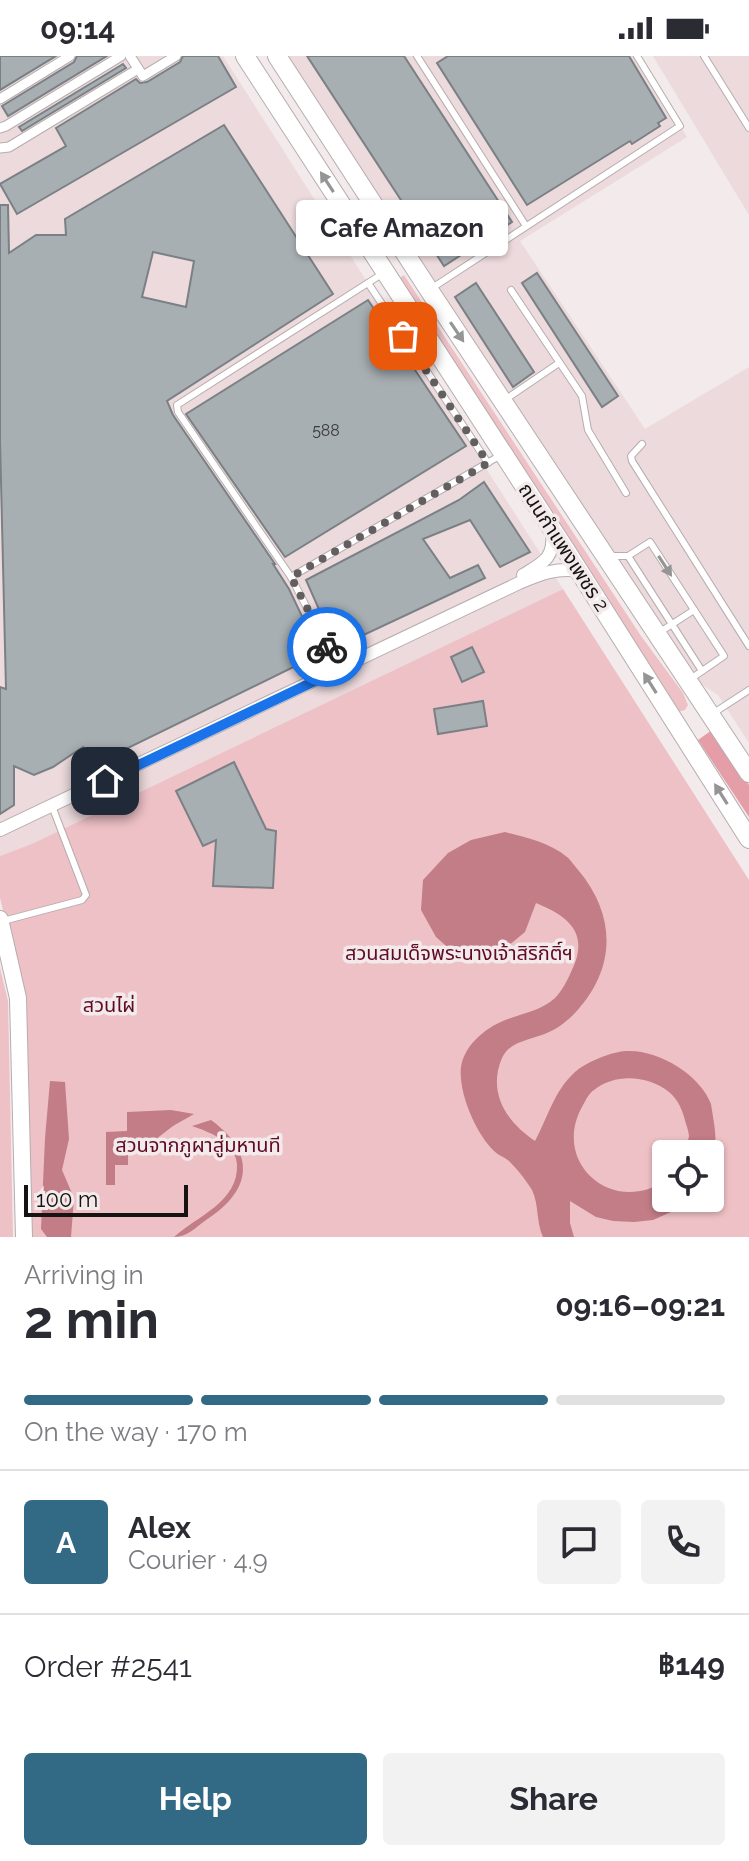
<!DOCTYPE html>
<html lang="en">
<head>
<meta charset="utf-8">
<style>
  body { margin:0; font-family:Raleway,"Noto Sans Thai",sans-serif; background:#f2f2f3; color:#2b2b33; height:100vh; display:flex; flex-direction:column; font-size:30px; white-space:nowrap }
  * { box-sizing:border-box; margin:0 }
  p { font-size:26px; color:#7c7c81 }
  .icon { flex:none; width:44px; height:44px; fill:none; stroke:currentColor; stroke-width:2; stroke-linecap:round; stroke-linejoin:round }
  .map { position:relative; height:1181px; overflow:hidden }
  .sheet { display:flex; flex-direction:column; background:#fff; flex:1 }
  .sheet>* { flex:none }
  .fabs { position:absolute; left:652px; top:1084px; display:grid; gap:16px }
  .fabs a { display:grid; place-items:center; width:72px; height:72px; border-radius:8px; background:#fff; box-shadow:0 2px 6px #0004; font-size:40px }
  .scale { position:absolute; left:24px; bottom:20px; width:164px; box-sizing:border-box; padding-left:8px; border:4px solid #161313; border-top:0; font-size:22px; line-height:28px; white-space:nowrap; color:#161313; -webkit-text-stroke:6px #f3eaeb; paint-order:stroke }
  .pin { position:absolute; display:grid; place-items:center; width:68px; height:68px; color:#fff; margin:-34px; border-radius:16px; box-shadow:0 4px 12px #0006 }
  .courier { position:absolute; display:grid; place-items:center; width:80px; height:80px; margin:-40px; border:6px solid #1a73e8; border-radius:50%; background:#fff; color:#222; box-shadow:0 2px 10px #0007 }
  .bubble { position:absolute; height:56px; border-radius:8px; background:#fff; box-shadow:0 2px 6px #0004; font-size:26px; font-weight:700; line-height:56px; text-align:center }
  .overview em { font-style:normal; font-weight:700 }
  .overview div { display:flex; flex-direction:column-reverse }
  .overview { display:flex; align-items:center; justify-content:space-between; height:136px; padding:0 24px }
  h1 { font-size:52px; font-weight:700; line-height:60px }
  .bar { display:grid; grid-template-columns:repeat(4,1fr); gap:12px 8px; align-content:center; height:96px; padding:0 24px }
  .bar i { height:10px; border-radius:6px; background:#e1e1e2 }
  .bar .active { background:#326984 }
  .bar p { grid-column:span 4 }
  .line { display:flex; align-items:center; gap:20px; padding:0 24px; border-top:2px solid #e1e1e2 }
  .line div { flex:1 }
  .round { display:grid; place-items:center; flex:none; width:84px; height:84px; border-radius:8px; background:#f2f2f3 }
  .cta { display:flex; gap:16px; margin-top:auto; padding:16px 24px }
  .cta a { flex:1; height:92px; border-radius:8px; background:#326984; color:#fff; font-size:32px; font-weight:700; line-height:92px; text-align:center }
  .cta a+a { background:#f2f2f3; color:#2b2b33 }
  .status { display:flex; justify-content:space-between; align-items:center; height:56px; padding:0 40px; background:#fff; direction:ltr }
  .status svg { height:22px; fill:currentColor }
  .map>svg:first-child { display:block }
  .built { fill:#ecdadc }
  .green { fill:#eec1c6; fill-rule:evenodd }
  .forest { fill:#e59ea8 }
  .water { fill:#c27d87 }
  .building { fill:#a8afb3; stroke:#7a8084; stroke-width:2; fill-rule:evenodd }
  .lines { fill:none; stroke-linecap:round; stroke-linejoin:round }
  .service-casing { stroke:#b6adae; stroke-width:8 }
  .pedestrian-casing { stroke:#b6adae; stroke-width:11 }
  .minor-casing { stroke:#b6adae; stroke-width:14 }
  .tertiary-casing { stroke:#b6adae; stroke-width:18 }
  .secondary-casing { stroke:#b6adae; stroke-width:20 }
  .service { stroke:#fff; stroke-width:6 }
  .pedestrian { stroke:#fff; stroke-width:9 }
  .minor { stroke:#fff; stroke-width:12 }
  .tertiary { stroke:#fff; stroke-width:16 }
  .secondary { stroke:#fff; stroke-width:18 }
  .oneway { fill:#969595 }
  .done { stroke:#635e5f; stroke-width:8; stroke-dasharray:0 14.4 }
  .route { stroke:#1a73e8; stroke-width:10 }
  .labels { text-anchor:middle; stroke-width:7; stroke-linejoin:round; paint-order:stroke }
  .number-label { font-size:16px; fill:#3a3a3b }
  .street-label { font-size:20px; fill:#161313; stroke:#f3eaeb }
  .park-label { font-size:20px; fill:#600b26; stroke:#f3eaeb }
</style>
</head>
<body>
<div class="status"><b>09:14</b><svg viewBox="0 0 49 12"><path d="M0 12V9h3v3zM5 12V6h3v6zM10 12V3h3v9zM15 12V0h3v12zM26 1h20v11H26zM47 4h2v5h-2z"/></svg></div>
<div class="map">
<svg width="749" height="1181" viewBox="0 0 749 1181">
  <rect width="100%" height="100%" fill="#f3eaeb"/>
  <g class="built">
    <path d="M0,0H223L563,533L34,787L0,800Z"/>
    <path d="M285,0H640L687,81L520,185L645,373L749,311V687L718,639L701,628Z"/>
    <path d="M653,0H749V159Z"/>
  </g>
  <g class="green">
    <path d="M404,219L641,580L683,637L688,649L685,654L678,656L398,223Z"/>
    <path d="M563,533L749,824V1181H29L25,945L0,842V800L34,787ZM666,1098H710V1142H666Z"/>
    <path d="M0,912L8,945L13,1181H0Z"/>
  </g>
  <path class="forest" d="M712,674L749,729V761L698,684Z"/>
  <g class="water">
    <path d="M505,776C526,782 549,786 567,801C571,804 575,811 579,815C617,861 616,914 574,958C567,965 557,973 549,976C533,984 510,984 502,1002C487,1037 507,1066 535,1085C548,1061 554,1035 575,1016C586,1006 611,996 626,995C657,993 700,1018 711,1048C712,1054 713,1061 714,1067C716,1081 717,1095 710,1109V1098H684C685,1093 688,1086 689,1080C689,1078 687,1070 686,1068C683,1056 679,1044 669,1036C648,1019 615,1017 594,1034C589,1037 586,1044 583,1049C550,1106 612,1161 666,1124V1142H690L671,1156L653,1164L634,1166L613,1165L596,1161L570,1145V1167L574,1181H543C536,1166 539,1148 532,1134C526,1124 517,1113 509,1105C504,1101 498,1099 494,1095C476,1078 458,1036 461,1011C465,987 489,969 511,962C527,956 542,954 555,942C562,935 567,925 571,916C590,878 570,861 536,847L525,876L503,894L476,905L453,896L436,881L421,854L423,824L448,797L471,784Z"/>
    <path d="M50,1025L65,1026L69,1083L62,1114L74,1142L71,1181H47L41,1173L45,1082Z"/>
    <path d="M171,1054L194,1058L173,1070L147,1090L128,1091V1109H115V1129H106V1076L127,1075V1056Z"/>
    <path d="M211,1064C256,1097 253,1134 206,1164C195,1172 187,1181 174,1181C197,1160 239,1146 237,1108C235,1086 210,1076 192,1070Z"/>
  </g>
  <g class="building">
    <path d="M0,0H56L0,34Z"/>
    <path d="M77,0H107L8,60L2,50L74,6Z"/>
    <path d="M183,0H218L236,31L17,158L0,128L66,90L56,72L136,23L140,27L147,26L180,6Z"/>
    <path d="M307,0H404L512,166L444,210Z"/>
    <path d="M448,0H629L666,62L658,67L660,70L632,88L630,85L527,149L437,7Z"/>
    <path d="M123,8L126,12L22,75L19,71Z"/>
    <path d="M224,69L333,238L167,345L173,359L275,508H273L289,533L320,598L91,710L83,691L53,711L34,719L14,710V749L0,758V631L6,633L0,384V149H8L9,197L36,179H66L65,163ZM153,196L194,205L186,251L142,241Z"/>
    <path d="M537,217L618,340L602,351L522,227Z"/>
    <path d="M476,227L534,316L513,331L455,241Z"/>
    <path d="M368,244L466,390L285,501L186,358Z"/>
    <path d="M484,426L530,496L500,511L470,464L423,483L450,522L478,509L485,522L336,592L306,524L459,444Z"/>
    <path d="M472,591L484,616L462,626L451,601Z"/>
    <path d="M483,645L487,670L438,678L434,653Z"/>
    <path d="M234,706L266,773L276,775L273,832L213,830L216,784L203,790L176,735Z"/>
  </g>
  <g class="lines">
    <g class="service-casing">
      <g id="service">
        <path d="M417,0L526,170"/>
        <path d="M704,0L749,72"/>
        <path d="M368,227L488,407"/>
        <path d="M432,232L680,70L637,0"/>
        <path d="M511,234L582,340L588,374L626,437"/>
        <path d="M506,343L559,307"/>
        <path d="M642,388L631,400L632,405L749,590"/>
        <path d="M612,500H628L650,486L724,600L689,624"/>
        <path d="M628,500L702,615"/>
        <path d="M291,521L501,399"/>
        <path d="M660,576L694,554"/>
        <path d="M338,612L291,521L178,356L177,349L382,218"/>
        <path d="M712,658L749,634"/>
        <path d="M3,865L82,844L86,839L52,750"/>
      </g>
    </g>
    <g class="pedestrian-casing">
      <g id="pedestrian">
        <path d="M130,0L143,20L176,0"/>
        <path d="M0,43L70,0"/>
        <path d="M0,72L6,70L121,0"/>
        <path d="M0,92L9,91L138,13"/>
      </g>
    </g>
    <g class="minor-casing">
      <g id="minor">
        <path d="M523,519C543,507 555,502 552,476"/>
        <path d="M0,774L519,527C540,518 557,511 580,515"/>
      </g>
    </g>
    <g class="tertiary-casing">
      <path id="tertiary" d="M0,863L18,942L24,1181"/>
    </g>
    <g class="secondary-casing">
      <g id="secondary">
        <path d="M245,0L567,496L749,783"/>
        <path d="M277,0L429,234L749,717"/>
      </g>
    </g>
    <use href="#service" class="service"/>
    <use href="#pedestrian" class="pedestrian"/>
    <use href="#minor" class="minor"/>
    <use href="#tertiary" class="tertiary"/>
    <use href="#secondary" class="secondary"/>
  </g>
  <defs><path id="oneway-solid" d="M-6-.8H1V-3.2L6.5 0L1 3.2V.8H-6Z" transform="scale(2)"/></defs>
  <g class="oneway">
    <use href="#oneway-solid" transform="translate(327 126) rotate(-123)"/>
    <use href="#oneway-solid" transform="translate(457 276) rotate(56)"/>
    <use href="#oneway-solid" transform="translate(665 510) rotate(57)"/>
    <use href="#oneway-solid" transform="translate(650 627) rotate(-122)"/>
    <use href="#oneway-solid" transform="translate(721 738) rotate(-122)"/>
  </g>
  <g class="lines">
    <path class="done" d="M327,591L291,521L488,407L403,280"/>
    <path class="route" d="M105,725L338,614L327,591"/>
  </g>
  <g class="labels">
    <g class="number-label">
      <text x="326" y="380">588</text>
    </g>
    <g class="street-label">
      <text transform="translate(564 491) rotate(57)" y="7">ถนนกำแพงเพชร 2</text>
    </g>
    <g class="park-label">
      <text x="459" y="904">สวนสมเด็จพระนางเจ้าสิริกิติ์ฯ</text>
      <text x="109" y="956">สวนไผ่</text>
      <text x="198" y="1096">สวนจากภูผาสู่มหานที</text>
    </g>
  </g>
</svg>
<div class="fabs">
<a><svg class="icon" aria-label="locate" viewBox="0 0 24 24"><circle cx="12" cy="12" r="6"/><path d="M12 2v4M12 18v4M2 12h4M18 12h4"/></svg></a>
</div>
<div class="scale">100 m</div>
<div class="pin" style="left:403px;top:280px;background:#ea580c"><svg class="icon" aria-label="bag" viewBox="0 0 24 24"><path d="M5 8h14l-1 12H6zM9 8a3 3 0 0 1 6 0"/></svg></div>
<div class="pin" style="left:105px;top:725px;background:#1f2937"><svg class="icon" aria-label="home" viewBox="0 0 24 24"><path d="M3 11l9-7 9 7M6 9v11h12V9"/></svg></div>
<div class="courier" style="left:327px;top:591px"><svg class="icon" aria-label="bike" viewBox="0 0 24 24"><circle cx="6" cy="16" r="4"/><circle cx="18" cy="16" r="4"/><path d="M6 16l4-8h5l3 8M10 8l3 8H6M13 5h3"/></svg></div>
<div class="bubble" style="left:296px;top:144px;width:212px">Cafe Amazon</div>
</div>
<section class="sheet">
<div class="overview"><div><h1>2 min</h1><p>Arriving in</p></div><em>09:16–09:21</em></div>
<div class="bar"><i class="active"></i><i class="active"></i><i class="active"></i><i></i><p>On the way · 170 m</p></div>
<div class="line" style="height:144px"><b class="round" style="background:#326984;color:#fff">A</b><div><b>Alex</b><p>Courier · 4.9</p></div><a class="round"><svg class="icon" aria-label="chat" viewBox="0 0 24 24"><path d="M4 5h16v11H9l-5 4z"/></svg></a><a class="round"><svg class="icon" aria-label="phone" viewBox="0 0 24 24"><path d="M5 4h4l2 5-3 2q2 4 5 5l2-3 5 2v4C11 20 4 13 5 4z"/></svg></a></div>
<div class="line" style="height:104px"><div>Order #2541</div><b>฿149</b></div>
<div class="cta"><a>Help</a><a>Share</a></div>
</section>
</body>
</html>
